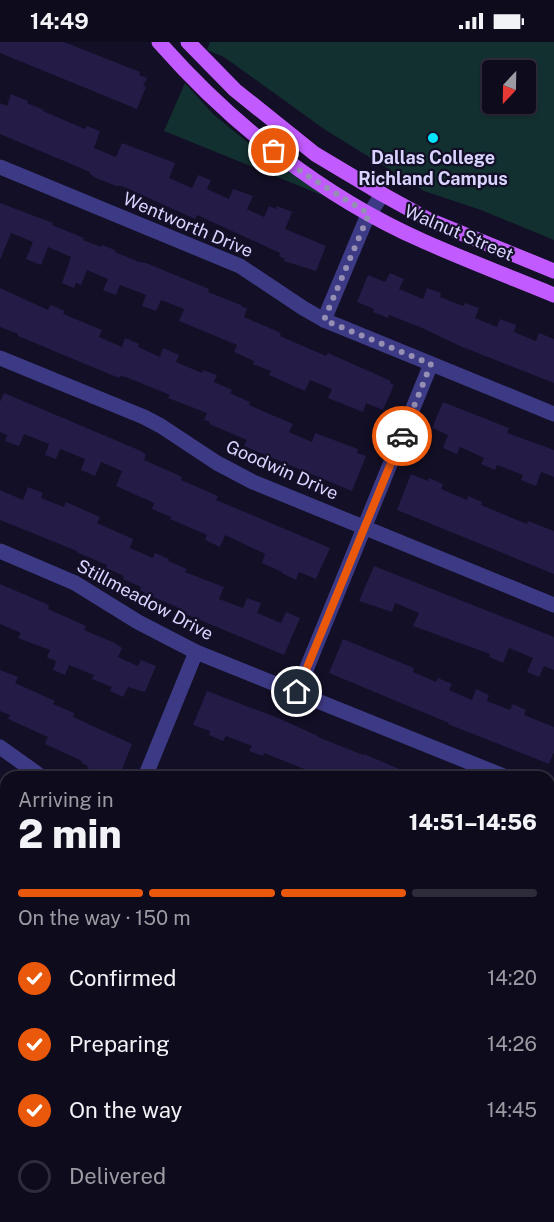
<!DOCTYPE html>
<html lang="en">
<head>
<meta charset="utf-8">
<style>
  body { margin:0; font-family:"Public Sans",sans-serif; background:#1c1929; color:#f1f3f6; height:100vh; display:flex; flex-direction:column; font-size:22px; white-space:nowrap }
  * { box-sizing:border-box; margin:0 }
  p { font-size:20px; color:#9b9ba3 }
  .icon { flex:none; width:33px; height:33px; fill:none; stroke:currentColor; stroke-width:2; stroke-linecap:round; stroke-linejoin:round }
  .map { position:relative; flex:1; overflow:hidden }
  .side { position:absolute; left:0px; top:729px; width:555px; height:452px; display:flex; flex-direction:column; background:#0e0b1c; border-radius:18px 18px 0 0; box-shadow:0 2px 4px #0004,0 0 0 2px #2e2b3b }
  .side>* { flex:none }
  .needle { width:39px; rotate:202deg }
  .tools { position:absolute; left:482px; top:18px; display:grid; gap:12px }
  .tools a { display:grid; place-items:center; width:54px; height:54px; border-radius:6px; background:#0e0b1c; box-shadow:0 2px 4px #0004,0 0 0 2px #2e2b3b; font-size:30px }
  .pin { position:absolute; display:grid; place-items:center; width:51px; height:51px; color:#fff; margin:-26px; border:3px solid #fff; border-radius:50%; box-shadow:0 2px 6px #0007 }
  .courier { position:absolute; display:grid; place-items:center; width:60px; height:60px; margin:-30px; border:4px solid #ea580c; border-radius:50%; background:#fff; color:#222; box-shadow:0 2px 8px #0007 }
  .head em { font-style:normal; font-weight:800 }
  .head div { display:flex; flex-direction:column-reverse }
  .head { display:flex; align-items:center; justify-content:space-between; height:102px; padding:0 18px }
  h1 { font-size:39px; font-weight:800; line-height:45px }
  .bar { display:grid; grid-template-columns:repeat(4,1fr); gap:9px 6px; align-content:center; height:72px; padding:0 18px }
  .bar i { height:8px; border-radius:4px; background:#2e2b3b }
  .bar .selected { background:#ea580c }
  .bar p { grid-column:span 4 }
  ol { padding:0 18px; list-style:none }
  li { display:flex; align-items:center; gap:18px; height:66px }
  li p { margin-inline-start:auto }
  li .icon { padding:6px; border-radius:50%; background:#ea580c; color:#fff; stroke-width:4 }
  li:last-child { color:#9b9ba3 }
  li i { width:33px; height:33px; border:3px solid #2e2b3b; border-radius:50% }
  .status { display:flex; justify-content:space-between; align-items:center; height:42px; padding:0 30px; background:#0e0b1c; direction:ltr }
  .status svg { height:16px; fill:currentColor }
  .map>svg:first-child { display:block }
  .green { fill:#12302f; fill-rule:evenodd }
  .building { fill:#241b47 }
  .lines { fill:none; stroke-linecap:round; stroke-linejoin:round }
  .minor { stroke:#3d3a85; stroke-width:15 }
  .major { stroke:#c25bff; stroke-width:15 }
  .done { stroke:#948fb3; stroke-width:6; stroke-dasharray:0 10.8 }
  .route { stroke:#ea580c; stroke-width:8 }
  .poi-dot { fill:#00e5ff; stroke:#130f26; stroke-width:2 }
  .labels { text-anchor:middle; stroke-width:4.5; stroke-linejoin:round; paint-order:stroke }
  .poi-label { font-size:18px; font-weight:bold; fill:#d9d4ff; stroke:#130f26 }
  .street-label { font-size:18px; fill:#d9d4ff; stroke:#130f26 }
</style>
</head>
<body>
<div class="status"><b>14:49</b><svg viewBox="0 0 49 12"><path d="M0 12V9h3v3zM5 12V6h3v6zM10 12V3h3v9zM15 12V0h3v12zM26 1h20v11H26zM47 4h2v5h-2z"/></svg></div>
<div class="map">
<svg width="554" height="1180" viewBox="0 0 554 1180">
  <rect width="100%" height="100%" fill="#130f26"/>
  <g class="green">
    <path d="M210,0H554V198L481,168L424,149L324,87L224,15L207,8ZM525,28V62H492V28Z"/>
    <path d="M185,41L213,72L257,108L329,156L164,89Z"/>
  </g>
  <g class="building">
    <path d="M0,0H64L140,30L139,33L147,36L143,44L146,45L137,67L0,11Z"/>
    <path d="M11,52L28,59L27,61L44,68L43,69L85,87L87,84L100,89L94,106L116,115L122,101L175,121L169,136L192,146L198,133L211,138L207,147L229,157L233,147L253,154L247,167L264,175L269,164L276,167L277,164L292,170L285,187L326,204L316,229L284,219L285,217L279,214L280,211L197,173L195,177L122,144H116L96,136L90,132V130L0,92V61L7,64Z"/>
    <path d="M0,161L53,181L52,183L84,196L83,198L101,205L102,203L115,208V210L139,220L146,221L209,247L208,250L241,263V264L247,267L244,275L281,291L280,294L326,314L328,311L391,339L390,341L394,343L383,368L366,361L363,370L328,356L332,347L310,338L305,349L289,342L269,333L271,329L253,322L254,319L234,310L237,303L179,279L184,267L161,258L156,269L142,264L146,253L120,243L116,253L103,248L108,237L87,228L81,243L76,241L74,246L62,241L71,215L48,205L41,223L26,217L33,200L11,191L0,218Z"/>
    <path d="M390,231L404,237L399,247L423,257L427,246L441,251L440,255L463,264L465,261L479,266L475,276L497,285L500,277L516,283L514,290L536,299L539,291L554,297V341L460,304L420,285L389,273L388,276L373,270L374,267L357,260L368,233L385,240Z"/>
    <path d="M0,246L48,268L51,263L65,269L63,272L102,288L99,295L122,305L125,296L139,302L138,305L160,315L163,306L179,313L176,320L202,331L203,328L217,333L214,340L232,348L230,351L250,360L249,363L293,382L289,390L312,400L315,391L358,407L357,411L366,414L352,449L244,404L247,398L209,382L210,380L204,378L207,371L168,356L170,353L126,335L120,334L119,336L18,294V292L0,285Z"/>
    <path d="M4,351L141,409L146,413L144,418L176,432L182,435L181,438L218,454L216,458L330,506L316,537L299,530L296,538L282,531V530L262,521L265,512L225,493L220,505L205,498L207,493L170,477L171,475L152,467L154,461L116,444L122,429L101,420L95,434L81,428L85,417L60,407L56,417L45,413L49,402L24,392L19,404L5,399L7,393L0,390V360Z"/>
    <path d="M443,360L509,386L507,391L554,408V435L541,430L536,444L521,438L523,433L497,423L495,428L481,422L484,416L460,405L457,412L443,406L448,393L432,386Z"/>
    <path d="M411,432L428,439L429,436L443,442L441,447L467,458L468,454L482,460L481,463L527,482L528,479L554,489V532L397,468Z"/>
    <path d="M28,445L43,451L41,456L64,465L66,460L100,475L97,481L133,497L130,506L153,516L155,511L169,517L168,519L187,527L185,530L224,545L219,557L243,566L247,556L261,561L257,571L281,581L286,570L300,576L284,613L183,571L184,570L177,566V565L146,552L140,548L141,545L123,537L124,534L106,526L107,523L76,510L77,509L0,478V448L23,458Z"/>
    <path d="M374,524L554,595V628L544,624L539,635L527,630L533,616L509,606L503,621L489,615L490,612L413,584L419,571L395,561L392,570L359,559Z"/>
    <path d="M0,542L49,563L48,567L86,584L84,588L115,601L122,606L118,615L138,624L141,618L156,624L145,650L128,645L123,655L110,649L112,645L92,637L94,633L69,623L65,633L53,628L56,619L47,615L50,608L18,596L21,591L0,582Z"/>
    <path d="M343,597L414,626L413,630L436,640L438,636L452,642L449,648L472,658L476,647L489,653L487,659L510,668L513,662L526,668L524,673L554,685V710L549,722L448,682L449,681L329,631Z"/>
    <path d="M0,628L18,635L15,641L55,659L53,662L74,671L73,675L132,702L119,735H111L87,726L88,724L82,721V719L45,702L48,695L8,677L10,673L0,669Z"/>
    <path d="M207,649L278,676L318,694V695L363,713L364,712L418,735H324L264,711L263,714L249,709L252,704L226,694L223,699L209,693L210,689L193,683Z"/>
  </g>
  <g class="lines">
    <g class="minor">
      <path d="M0,125L240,224L303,266L324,278L554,372"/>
      <path d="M324,278L365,180L382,152"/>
      <path d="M0,316L144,375L161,384L217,421L253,440L554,563"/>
      <path d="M0,509L75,541L138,580L196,610L506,735"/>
      <path d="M297,650L431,322"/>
      <path d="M0,705L42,735"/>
      <path d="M145,735L196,610"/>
      <path d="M549,753L554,755"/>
      <path d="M0,911L6,913"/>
      <path d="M549,944L554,946"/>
      <path d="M0,1097L6,1082"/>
      <path d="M549,1136L554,1138"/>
      <path d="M177,1174L191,1180"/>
    </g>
    <g class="major">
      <path d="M159,0C231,82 323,155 423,199C466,218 510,235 554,253"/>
      <path d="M188,0L235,48L315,112L382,152L429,178L554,229"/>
    </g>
  </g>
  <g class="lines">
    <path class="done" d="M274,109L303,131L369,172L324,278L431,322L402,394"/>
    <path class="route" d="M297,650L402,394"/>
  </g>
  <circle class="poi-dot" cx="433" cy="96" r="6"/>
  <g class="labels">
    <g class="poi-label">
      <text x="433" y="122">Dallas College<tspan x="433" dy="21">Richland Campus</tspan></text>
    </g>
    <g class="street-label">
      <text transform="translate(188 183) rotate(23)" y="6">Wentworth Drive</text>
      <text transform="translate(459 191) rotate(23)" y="6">Walnut Street</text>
      <text transform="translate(282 428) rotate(24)" y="6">Goodwin Drive</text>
      <text transform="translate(145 558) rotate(28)" y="6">Stillmeadow Drive</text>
    </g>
  </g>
</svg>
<div class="tools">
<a><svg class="needle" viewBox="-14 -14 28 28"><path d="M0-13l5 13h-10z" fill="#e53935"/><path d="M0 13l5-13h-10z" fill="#9b9ba3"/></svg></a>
</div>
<div class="pin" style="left:274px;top:109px;background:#ea580c"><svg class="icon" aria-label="bag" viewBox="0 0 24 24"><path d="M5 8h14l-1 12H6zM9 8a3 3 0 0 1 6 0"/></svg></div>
<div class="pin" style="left:297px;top:650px;background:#1f2937"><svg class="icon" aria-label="home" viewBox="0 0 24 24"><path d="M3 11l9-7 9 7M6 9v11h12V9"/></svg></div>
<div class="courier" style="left:402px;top:394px"><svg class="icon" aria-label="car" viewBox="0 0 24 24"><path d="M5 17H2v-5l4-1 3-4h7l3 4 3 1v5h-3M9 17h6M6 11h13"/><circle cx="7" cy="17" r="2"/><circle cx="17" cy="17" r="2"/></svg></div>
<section class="side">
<div class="head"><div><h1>2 min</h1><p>Arriving in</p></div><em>14:51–14:56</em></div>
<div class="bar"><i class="selected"></i><i class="selected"></i><i class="selected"></i><i></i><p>On the way · 150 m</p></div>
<ol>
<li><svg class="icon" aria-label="check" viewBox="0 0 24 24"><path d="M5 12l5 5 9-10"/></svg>Confirmed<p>14:20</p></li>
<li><svg class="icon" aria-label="check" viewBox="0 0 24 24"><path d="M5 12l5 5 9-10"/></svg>Preparing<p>14:26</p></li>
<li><svg class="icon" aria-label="check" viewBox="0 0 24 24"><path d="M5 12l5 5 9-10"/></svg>On the way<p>14:45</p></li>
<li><i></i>Delivered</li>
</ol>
</section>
</div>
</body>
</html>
